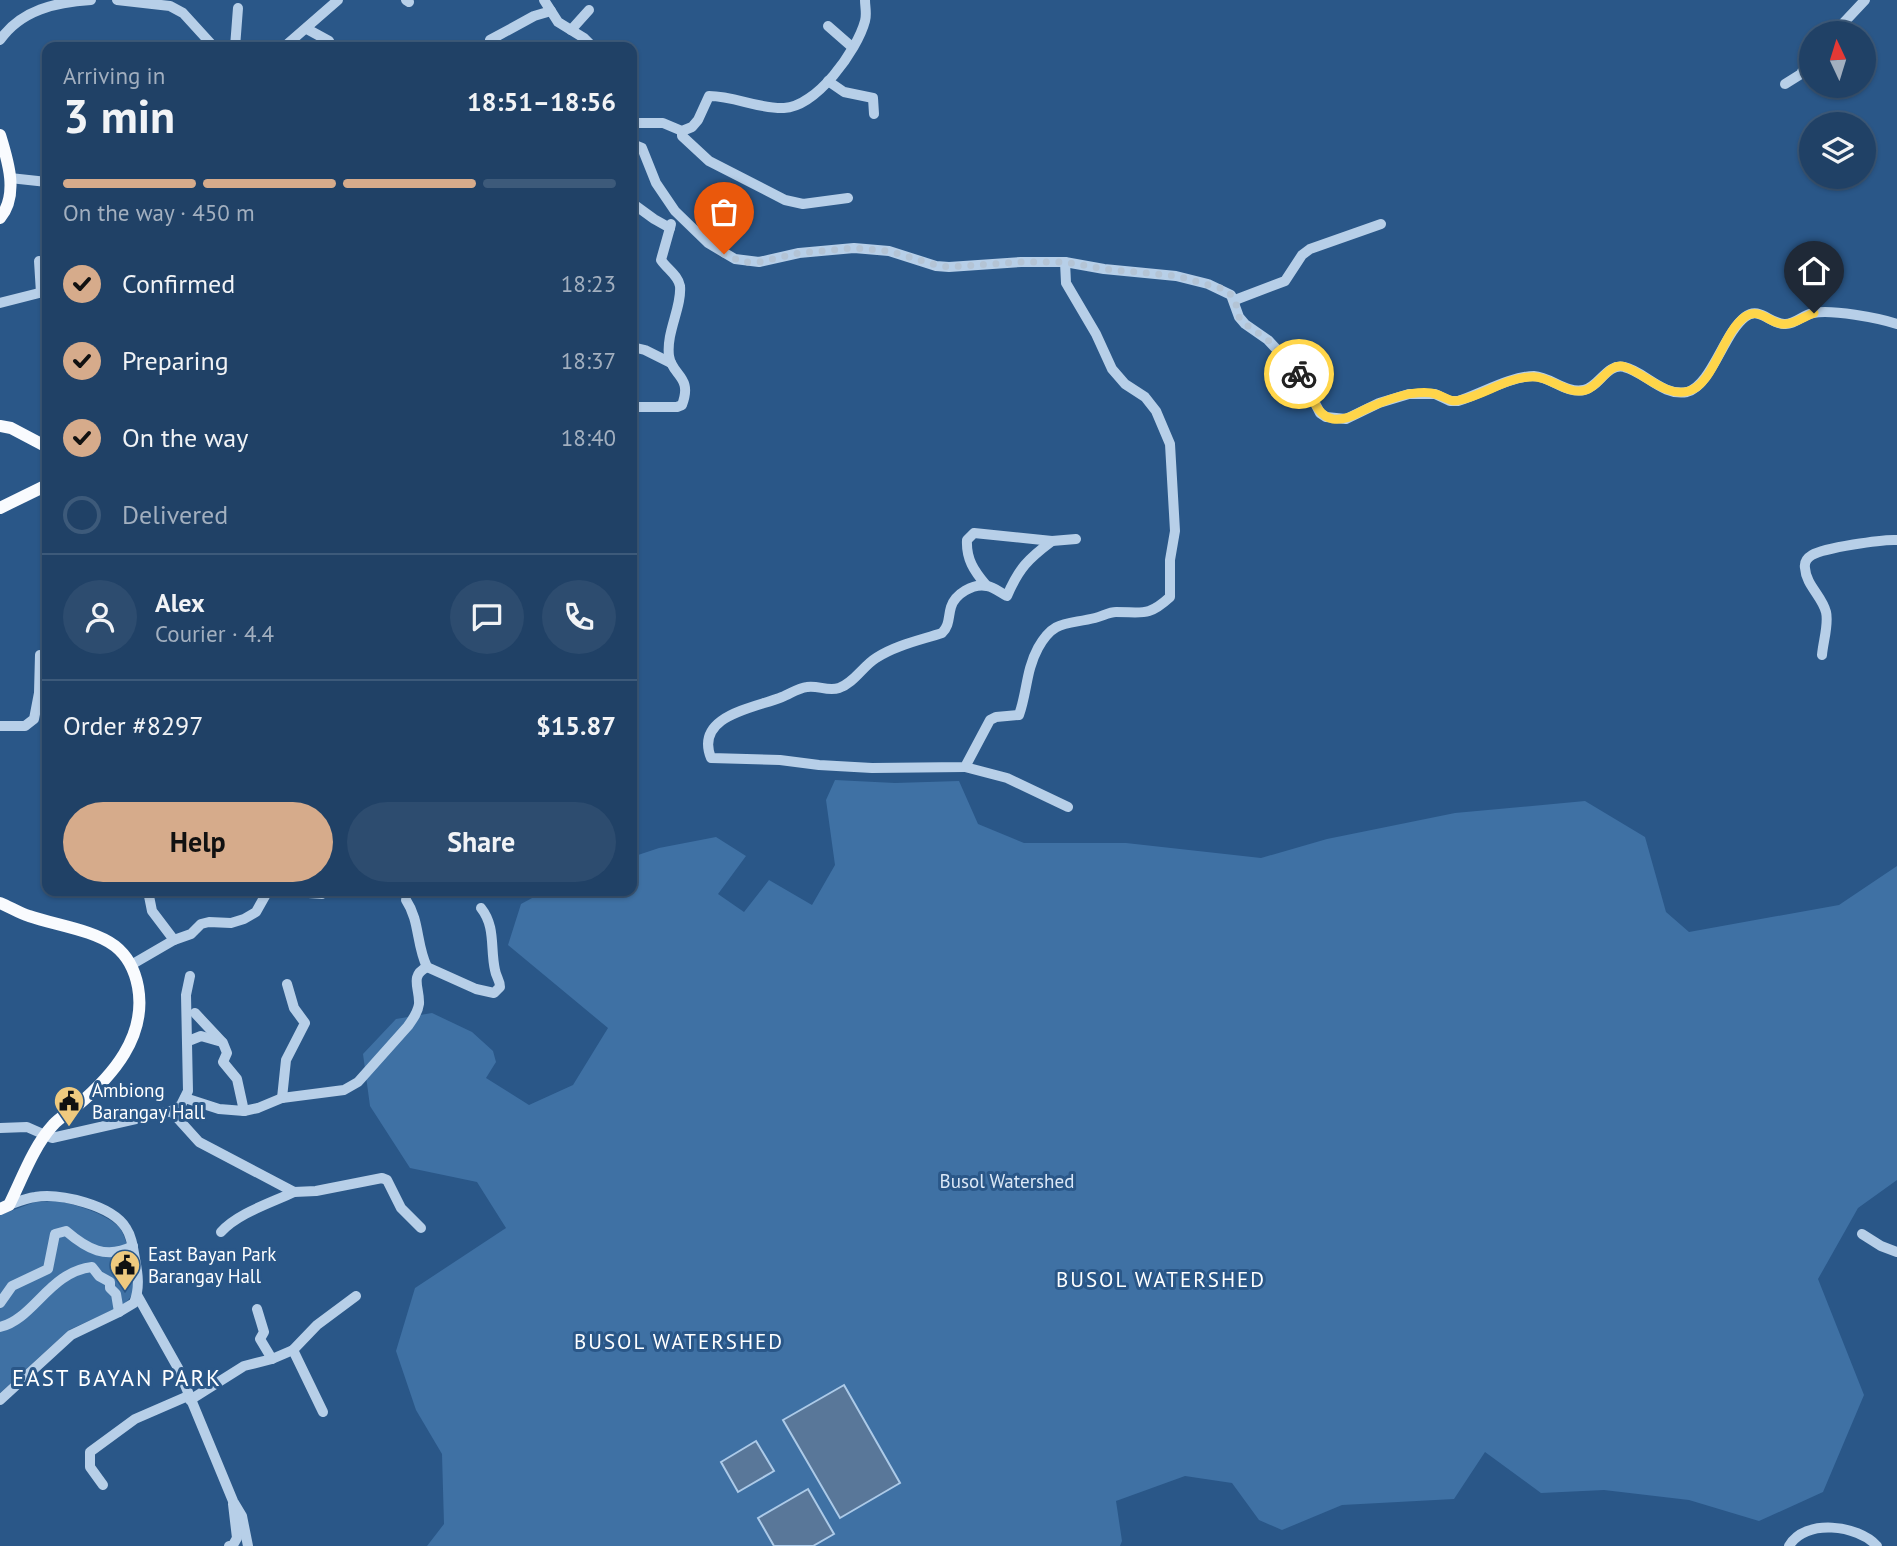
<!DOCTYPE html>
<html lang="en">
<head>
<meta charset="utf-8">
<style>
  body { margin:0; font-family:"PT Sans",sans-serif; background:#2d4c6f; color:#f1f3f6; height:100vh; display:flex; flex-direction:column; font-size:26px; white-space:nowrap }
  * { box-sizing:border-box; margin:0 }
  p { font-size:23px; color:#a2afbf }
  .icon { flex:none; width:38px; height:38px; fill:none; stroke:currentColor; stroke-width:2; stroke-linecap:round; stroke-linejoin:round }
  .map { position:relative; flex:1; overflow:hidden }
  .panel { position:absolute; left:42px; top:42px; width:595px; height:854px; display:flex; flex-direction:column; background:#204166; border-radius:14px; box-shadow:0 2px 5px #0004,0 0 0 2px #3d5a7a }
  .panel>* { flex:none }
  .needle { width:46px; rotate:356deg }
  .fabs { position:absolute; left:1799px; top:21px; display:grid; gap:14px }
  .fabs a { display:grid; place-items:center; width:77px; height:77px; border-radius:50%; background:#204166; box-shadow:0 2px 5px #0004,0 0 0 2px #3d5a7a; font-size:35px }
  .pin { position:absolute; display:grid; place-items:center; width:60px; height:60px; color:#fff; margin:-72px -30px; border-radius:50% 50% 50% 0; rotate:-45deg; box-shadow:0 0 7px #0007 }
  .pin .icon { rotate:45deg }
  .courier { position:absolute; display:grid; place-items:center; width:70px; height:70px; margin:-35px; border:5px solid #ffd54a; border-radius:50%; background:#fff; color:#222; box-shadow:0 2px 9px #0007 }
  .head em { font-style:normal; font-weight:700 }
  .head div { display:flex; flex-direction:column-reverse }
  .head { display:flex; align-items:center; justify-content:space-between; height:119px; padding:0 21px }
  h1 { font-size:46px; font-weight:700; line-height:52px }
  .bar { display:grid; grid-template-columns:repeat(4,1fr); gap:10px 7px; align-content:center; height:84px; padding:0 21px }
  .bar i { height:9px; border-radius:5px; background:#3d5a7a }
  .bar .on { background:#d6ab8b }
  .bar p { grid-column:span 4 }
  .line { display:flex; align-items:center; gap:18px; padding:0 21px; border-top:2px solid #3d5a7a }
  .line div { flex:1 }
  .round { display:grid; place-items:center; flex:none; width:74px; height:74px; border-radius:37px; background:#2d4c6f }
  ol { padding:0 21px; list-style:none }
  li { display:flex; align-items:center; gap:21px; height:77px }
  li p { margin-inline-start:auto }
  li .icon { padding:7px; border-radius:50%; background:#d6ab8b; color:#111; stroke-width:4 }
  li:last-child { color:#a2afbf }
  li i { width:38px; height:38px; border:4px solid #3d5a7a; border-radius:50% }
  .primary-button { display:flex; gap:14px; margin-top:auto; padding:14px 21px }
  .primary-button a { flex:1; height:80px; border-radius:42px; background:#d6ab8b; color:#111; font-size:28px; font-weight:700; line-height:80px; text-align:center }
  .primary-button a+a { background:#2d4c6f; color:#f1f3f6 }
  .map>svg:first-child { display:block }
  .green { fill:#3f71a4 }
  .water { fill:#597799; stroke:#accae8; stroke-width:2 }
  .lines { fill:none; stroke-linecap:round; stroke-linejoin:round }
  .minor { stroke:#b7cfe8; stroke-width:10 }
  .major { stroke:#f9fbfe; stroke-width:12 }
  .done { stroke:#b4c4d5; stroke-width:7; stroke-dasharray:0 12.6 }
  .route { stroke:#ffd54a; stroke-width:9 }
  .labels { text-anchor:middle; stroke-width:6; stroke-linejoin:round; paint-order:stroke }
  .poi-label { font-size:19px; fill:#fff; stroke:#2a5788; text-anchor:start }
  .park-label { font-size:19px; fill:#dbe8f7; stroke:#2a5788 }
  .neighbourhood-label { font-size:21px; letter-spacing:2px; fill:#fff; stroke:#2a5788 }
  .quarter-label { font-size:23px; letter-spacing:2px; fill:#fff; stroke:#2a5788 }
</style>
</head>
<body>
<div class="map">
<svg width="1897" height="1546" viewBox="0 0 1897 1546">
  <rect width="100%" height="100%" fill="#2a5788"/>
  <g class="green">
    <path d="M835,780L895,783L959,781L978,824L1024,843H1126L1261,858L1327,839L1455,813L1585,801L1645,837L1666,912L1689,932L1839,905L1897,866V1180L1858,1208L1818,1279L1864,1395L1823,1492L1759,1521L1689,1500L1604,1490L1541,1493L1485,1452L1454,1499L1342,1505L1282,1530L1259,1520L1232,1483L1185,1476L1116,1501L1122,1541L1120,1546H427L444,1524L442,1454L416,1410L396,1351L415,1288L506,1228L477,1182L410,1168L370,1106L363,1054L396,1019L432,1013L472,1032L493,1051L496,1062L486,1078L529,1105L573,1085L608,1028L508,945L521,904L545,891H632V857L659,848L716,837L746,856L718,894L744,912L769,880L812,905L835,865L826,800Z"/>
    <path d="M59,1201C79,1206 102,1212 118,1226C128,1235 136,1281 132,1294C130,1299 126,1302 121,1306L69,1330L0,1393V1215L35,1202Z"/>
  </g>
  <g class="water">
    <path d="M844,1385L900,1483L840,1518L783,1420Z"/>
    <path d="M756,1441L774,1471L738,1492L721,1462Z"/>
    <path d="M808,1489L834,1534L813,1546H774L758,1518Z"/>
  </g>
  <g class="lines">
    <g class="minor">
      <path d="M117,0L170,6L183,13L214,47"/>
      <path d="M406,0L409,2"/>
      <path d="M544,0L558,22L584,38L593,47"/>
      <path d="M828,26L852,47"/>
      <path d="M307,29L329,41L332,47"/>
      <path d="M571,30L589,10"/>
      <path d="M1834,33L1865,0"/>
      <path d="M0,40C21,10 56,2 91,0"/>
      <path d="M490,40L534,16L551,11"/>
      <path d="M235,47L238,8"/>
      <path d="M284,47L338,0"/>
      <path d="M828,81L844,92L873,98L874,114"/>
      <path d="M1785,84L1801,74L1811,53"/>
      <path d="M632,123H663L682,131L692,127L698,120L709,96C735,96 758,109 784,108C816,107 857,51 865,21C867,14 865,7 865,0"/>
      <path d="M682,131V136L709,161L785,200L803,204L848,198"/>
      <path d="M632,144L642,148L656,183L675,211L708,243L735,259L759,262L799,253L854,248L889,251L936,266L949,267L1021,262H1065L1104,269L1176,276L1208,284L1231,295L1239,317L1245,324L1268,340L1292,366L1303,379L1320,413L1326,417L1346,419L1379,403L1409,394H1435L1450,401H1458C1480,394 1511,376 1534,376C1551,377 1566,394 1584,390C1599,387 1607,363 1624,367C1644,371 1663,397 1687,392C1711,386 1724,333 1745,317C1759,306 1769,323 1784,324C1794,325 1803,315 1813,313C1831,309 1879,318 1897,324"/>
      <path d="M10,178L47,182"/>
      <path d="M632,203L654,219L670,228L671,224"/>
      <path d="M39,261L41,293"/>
      <path d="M1235,300L1285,281L1302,255L1310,249L1381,224"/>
      <path d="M0,303L47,291"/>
      <path d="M632,347L645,350L671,363"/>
      <path d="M632,407H677L682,405C693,376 672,376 669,356C666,332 682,307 680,286C678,275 667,269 661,260L670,228"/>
      <path d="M1052,541C1028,559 1019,568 1007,596C1001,593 994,587 987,586C973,583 955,594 951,607C948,617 950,625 942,633C921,640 896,645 876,658C863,666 854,683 839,688C828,692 818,685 807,687C798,688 790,694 782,697C755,708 694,715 711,758L780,760L819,765L872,768L965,767L990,720L996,717L1019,715C1027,693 1026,670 1038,648C1054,619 1067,625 1095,618C1103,616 1109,612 1116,612C1143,612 1148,617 1170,597V560L1175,531L1170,444L1156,411L1145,397L1125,384L1112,369L1096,334L1066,283L1065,262"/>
      <path d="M986,585C974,571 966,559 967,540L974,533L1052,541L1076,539"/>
      <path d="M1822,655C1823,642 1829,624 1826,612C1822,596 1806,585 1805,568C1804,562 1807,558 1812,555C1824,548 1882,539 1897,540"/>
      <path d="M0,726H25L34,719L39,693L40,655"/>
      <path d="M965,767L1007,778L1068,807"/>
      <path d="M148,891L152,911L174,940"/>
      <path d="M282,891L322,894"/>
      <path d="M406,900C420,921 416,944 427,967L476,989L494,993L500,987C500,980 496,977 495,970C490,948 496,927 481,908"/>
      <path d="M131,965L174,940L191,934L201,924L209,922L231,923L244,919L256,912L265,896L264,891"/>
      <path d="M195,1013L223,1043L227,1053L223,1062L237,1079L244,1111"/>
      <path d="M191,1040L201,1036L222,1042"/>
      <path d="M185,1098L219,1109L244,1111L258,1108L282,1098L344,1090L358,1082L408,1026C413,1019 418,1012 419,1004C420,988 409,976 427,967"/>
      <path d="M282,1098L286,1060L305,1023L294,1008L287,984"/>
      <path d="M171,1111L199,1142L294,1192L316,1191L382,1178L387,1180L401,1208L421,1228"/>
      <path d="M0,1128L27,1127L52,1138L171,1111L181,1105L188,1091L186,995L190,976"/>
      <path d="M221,1232C238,1213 271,1203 294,1192"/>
      <path d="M1862,1234L1881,1246L1897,1252"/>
      <path d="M137,1295L178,1368L233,1501L242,1516L248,1546"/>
      <path d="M0,1303L12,1286L48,1269L55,1234L66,1231C87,1249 106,1260 133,1246"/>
      <path d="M257,1309L264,1332L260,1339L272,1359"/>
      <path d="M0,1327C34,1319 49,1272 92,1267L99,1276L110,1282V1288L116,1294L119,1312"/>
      <path d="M293,1350L323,1412"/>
      <path d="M0,1400L71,1335L119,1312L134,1303C140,1288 138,1274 135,1259C133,1248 132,1237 126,1228C112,1205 60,1193 35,1197C26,1198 17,1202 9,1205"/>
      <path d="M190,1400L244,1366L272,1359L293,1350L317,1325L356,1296"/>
      <path d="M103,1485L90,1467V1452L135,1419L188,1396"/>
      <path d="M229,1546L233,1545L237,1538L233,1504"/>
      <path d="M1789,1546C1805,1518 1858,1525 1877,1546"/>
    </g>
    <g class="major">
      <path d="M0,135C8,161 19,195 0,218"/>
      <path d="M0,426L11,428L47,447"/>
      <path d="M0,508L47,485"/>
      <path d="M0,903C10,907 19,913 29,916C55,925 94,930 115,946C129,957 135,971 138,987C147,1037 112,1076 78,1105C70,1112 59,1118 53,1125C33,1147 22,1179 9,1205L0,1209"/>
    </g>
  </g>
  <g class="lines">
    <path class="done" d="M724,254L743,262H759L799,253L854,248L889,251L936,265L949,267L1021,262H1065L1104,269L1177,276L1227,290L1235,300L1239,317L1245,324L1268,340L1299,374"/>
    <path class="route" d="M1299,374C1311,388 1313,415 1333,419C1349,421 1359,411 1373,406C1384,401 1396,397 1408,394C1416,393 1427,391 1435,394C1444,396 1450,403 1460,400C1484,395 1506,378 1530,377C1550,375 1567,396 1586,390C1600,386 1609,361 1625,367C1644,373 1666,398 1689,391C1715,383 1722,332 1746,316C1761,307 1770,325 1785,324C1795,324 1805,316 1814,313"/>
  </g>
  <defs>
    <g id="civic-pin" transform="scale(1.575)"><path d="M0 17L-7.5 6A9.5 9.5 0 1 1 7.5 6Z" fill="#efca7f" stroke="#2a5788"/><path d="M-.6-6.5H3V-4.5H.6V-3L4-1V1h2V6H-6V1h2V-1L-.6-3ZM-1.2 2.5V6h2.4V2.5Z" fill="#111"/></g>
  </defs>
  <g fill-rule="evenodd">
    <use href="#civic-pin" x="69" y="1101"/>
    <use href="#civic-pin" x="125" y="1265"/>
  </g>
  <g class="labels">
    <g class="poi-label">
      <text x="92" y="1097">Ambiong<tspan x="92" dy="22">Barangay Hall</tspan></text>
      <text x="148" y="1261">East Bayan Park<tspan x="148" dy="22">Barangay Hall</tspan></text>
    </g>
    <g class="park-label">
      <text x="1007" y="1188">Busol Watershed</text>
    </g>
    <g class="neighbourhood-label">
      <text x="1161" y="1287">BUSOL WATERSHED</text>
      <text x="679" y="1349">BUSOL WATERSHED</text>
    </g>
    <g class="quarter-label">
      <text x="117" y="1386">EAST BAYAN PARK</text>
    </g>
  </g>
</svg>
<div class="fabs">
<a><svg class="needle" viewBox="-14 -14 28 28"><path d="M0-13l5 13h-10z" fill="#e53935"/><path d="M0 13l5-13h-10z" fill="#a2afbf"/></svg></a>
<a><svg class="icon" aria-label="layers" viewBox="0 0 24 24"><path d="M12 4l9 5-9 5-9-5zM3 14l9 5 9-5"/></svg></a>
</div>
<div class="pin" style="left:724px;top:254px;background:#ea580c"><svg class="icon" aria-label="bag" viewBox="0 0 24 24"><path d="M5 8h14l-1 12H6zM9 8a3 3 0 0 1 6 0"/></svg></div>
<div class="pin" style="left:1814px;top:313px;background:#1f2937"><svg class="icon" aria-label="home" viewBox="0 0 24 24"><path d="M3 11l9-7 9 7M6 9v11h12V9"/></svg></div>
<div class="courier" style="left:1299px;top:374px"><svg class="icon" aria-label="bike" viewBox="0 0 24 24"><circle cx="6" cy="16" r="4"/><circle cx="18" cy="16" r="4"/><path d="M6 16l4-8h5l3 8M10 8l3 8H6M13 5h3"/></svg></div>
<section class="panel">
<div class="head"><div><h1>3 min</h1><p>Arriving in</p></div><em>18:51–18:56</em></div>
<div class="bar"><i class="on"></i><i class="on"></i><i class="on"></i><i></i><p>On the way · 450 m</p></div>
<ol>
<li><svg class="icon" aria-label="check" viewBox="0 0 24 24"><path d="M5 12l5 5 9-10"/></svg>Confirmed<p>18:23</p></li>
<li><svg class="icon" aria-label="check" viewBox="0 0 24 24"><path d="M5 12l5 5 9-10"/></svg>Preparing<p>18:37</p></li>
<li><svg class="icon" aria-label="check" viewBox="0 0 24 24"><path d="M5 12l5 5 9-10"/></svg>On the way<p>18:40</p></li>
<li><i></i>Delivered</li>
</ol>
<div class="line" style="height:126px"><a class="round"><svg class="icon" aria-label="person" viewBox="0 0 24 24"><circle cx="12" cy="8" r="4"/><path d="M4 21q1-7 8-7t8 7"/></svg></a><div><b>Alex</b><p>Courier · 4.4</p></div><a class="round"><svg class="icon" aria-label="chat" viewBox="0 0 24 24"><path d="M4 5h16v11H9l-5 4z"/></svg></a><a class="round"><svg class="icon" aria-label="phone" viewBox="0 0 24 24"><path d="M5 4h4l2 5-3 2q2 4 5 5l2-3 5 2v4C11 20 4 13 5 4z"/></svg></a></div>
<div class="line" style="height:91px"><div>Order #8297</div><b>$15.87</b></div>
<div class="primary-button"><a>Help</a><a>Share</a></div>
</section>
</div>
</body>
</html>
